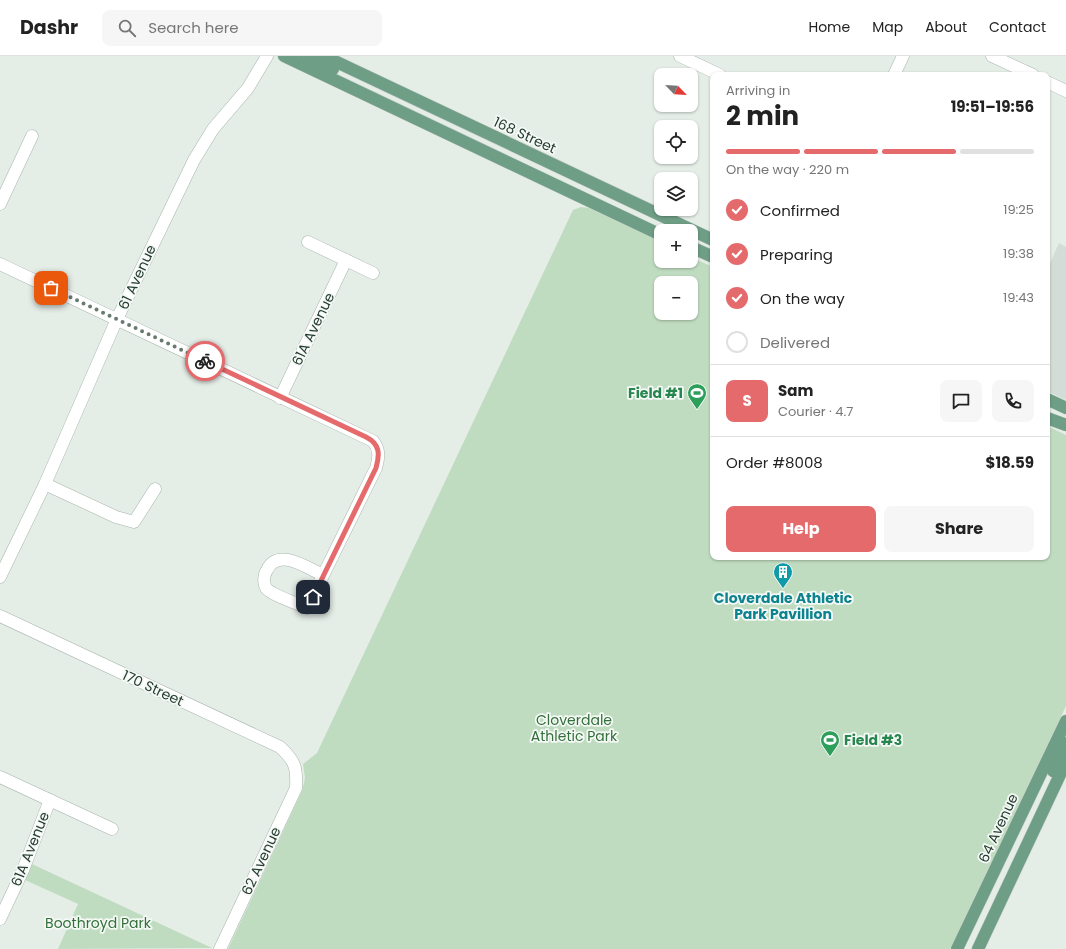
<!DOCTYPE html>
<html lang="en">
<head>
<meta charset="utf-8">
<style>
  body { margin:0; font-family:Poppins,sans-serif; background:#f6f6f6; color:#222; height:100vh; display:flex; flex-direction:column; font-size:15px; white-space:nowrap }
  * { box-sizing:border-box; margin:0 }
  p { font-size:13px; color:#767676 }
  .icon { flex:none; width:22px; height:22px; fill:none; stroke:currentColor; stroke-width:2; stroke-linecap:round; stroke-linejoin:round }
  .map { position:relative; flex:1; overflow:hidden }
  .sheet { position:absolute; left:710px; top:16px; width:340px; height:488px; display:flex; flex-direction:column; background:#fff; border-radius:8px; box-shadow:0 1px 3px #0004 }
  .sheet>* { flex:none }
  .needle { width:26px; rotate:115deg }
  .tools { position:absolute; left:654px; top:12px; display:grid; gap:8px }
  .tools a { display:grid; place-items:center; width:44px; height:44px; border-radius:8px; background:#fff; box-shadow:0 1px 3px #0004; font-size:20px }
  .pin { position:absolute; display:grid; place-items:center; width:34px; height:34px; color:#fff; margin:-17px; border-radius:8px; box-shadow:0 2px 6px #0006 }
  .courier { position:absolute; display:grid; place-items:center; width:40px; height:40px; margin:-20px; border:3px solid #e56a6c; border-radius:50%; background:#fff; color:#222; box-shadow:0 1px 5px #0007 }
  .head em { font-style:normal; font-weight:700 }
  .head div { display:flex; flex-direction:column-reverse }
  .head { display:flex; align-items:center; justify-content:space-between; height:68px; padding:0 16px }
  h1 { font-size:26px; font-weight:700; line-height:30px }
  .bar { display:grid; grid-template-columns:repeat(4,1fr); gap:6px 4px; align-content:center; height:48px; padding:0 16px }
  .bar i { height:5px; border-radius:3px; background:#e0e0e0 }
  .bar .on { background:#e56a6c }
  .bar p { grid-column:span 4 }
  .line { display:flex; align-items:center; gap:10px; padding:0 16px; border-top:1px solid #e0e0e0 }
  .line div { flex:1 }
  .round { display:grid; place-items:center; flex:none; width:42px; height:42px; border-radius:8px; background:#f6f6f6 }
  ol { padding:0 16px; list-style:none }
  li { display:flex; align-items:center; gap:12px; height:44px }
  li p { margin-inline-start:auto }
  li .icon { padding:4px; border-radius:50%; background:#e56a6c; color:#fff; stroke-width:4 }
  li:last-child { color:#767676 }
  li i { width:22px; height:22px; border:2px solid #e0e0e0; border-radius:50% }
  .button { display:flex; gap:8px; margin-top:auto; padding:8px 16px }
  .button a { flex:1; height:46px; border-radius:8px; background:#e56a6c; color:#fff; font-size:16px; font-weight:700; line-height:46px; text-align:center }
  .button a+a { background:#f6f6f6; color:#222 }
  header { display:flex; align-items:center; gap:24px; box-sizing:border-box; height:56px; padding:0 20px; background:#fff; border-bottom:1px solid #e0e0e0 }
  header strong { font-size:19px }
  nav { display:flex; gap:22px; margin-inline-start:auto; font-size:14px }
  .search { width:280px; height:36px; background:#f6f6f6; display:flex; align-items:center; gap:10px; box-sizing:border-box; padding:0 14px; border-radius:8px; color:#767676; font-size:15px }
  .map>svg:first-child { display:block }
  .built { fill:#d3dcd6 }
  .green { fill:#c0dcc0; fill-rule:evenodd }
  .lines { fill:none; stroke-linecap:round; stroke-linejoin:round }
  .minor-casing { stroke:#a8b5ad; stroke-width:13 }
  .major-casing { stroke:#c2c9c5; stroke-width:13 }
  .minor { stroke:#fff; stroke-width:12 }
  .major { stroke:#6e9e85; stroke-width:12 }
  .done { stroke:#697b71; stroke-width:4; stroke-dasharray:0 7.2 }
  .route { stroke:#e56a6c; stroke-width:5 }
  .labels { text-anchor:middle; stroke-width:3.5; stroke-linejoin:round; paint-order:stroke }
  .street-label { font-size:14px; fill:#263d31; stroke:#f5f9f6 }
  .leisure-label { font-size:14px; font-weight:bold; fill:#27864d; stroke:#f5f9f6; text-anchor:end }
  .culture-label { font-size:14px; font-weight:bold; fill:#0d838f; stroke:#f5f9f6 }
  .park-label { font-size:14px; fill:#33703b; stroke:#f5f9f6 }
</style>
</head>
<body>
<header>
<strong>Dashr</strong>
<div class="search"><svg class="icon" aria-label="search" viewBox="0 0 24 24"><circle cx="10" cy="10" r="6"/><path d="M15 15l6 6"/></svg>Search here</div>
<nav><a>Home</a><a>Map</a><a>About</a><a>Contact</a></nav>
</header>
<div class="map">
<svg width="1066" height="893" viewBox="0 0 1066 893">
  <rect width="100%" height="100%" fill="#e5ede7"/>
  <path class="built" d="M1059,187L1066,191V344L1047,335V214Z"/>
  <g class="green">
    <path d="M581,151L589,152L661,186V205H691V201L713,211V501H1047V370L1066,379V650L950,893H228L302,735L305,722L303,708L317,697L573,154ZM661,227H691V257H661Z"/>
    <path d="M32,808L212,892L58,893L78,848L25,824Z"/>
  </g>
  <g class="lines">
    <g class="minor-casing">
      <g id="minor">
        <path d="M680,0L720,19"/>
        <path d="M992,0L1033,19"/>
        <path d="M894,19L903,0"/>
        <path d="M1047,26L1066,35"/>
        <path d="M0,148L32,80"/>
        <path d="M308,186L373,217"/>
        <path d="M0,208L373,385C380,394 379,401 376,412L307,552C299,548 271,539 266,532C263,527 264,518 267,514C278,491 307,512 323,519"/>
        <path d="M280,342L346,204"/>
        <path d="M45,428L116,461L134,466L155,433"/>
        <path d="M0,521L45,428L117,263L194,104L213,73L248,32L267,0"/>
        <path d="M0,560L280,691C295,705 297,711 296,732L220,893"/>
        <path d="M0,721L112,773"/>
        <path d="M0,863L23,814L50,744"/>
      </g>
    </g>
    <g class="major-casing">
      <g id="major">
        <path d="M284,0L661,179"/>
        <path d="M305,0L333,13"/>
        <path d="M324,0L713,184"/>
        <path d="M691,191L713,201"/>
        <path d="M1047,343L1066,352"/>
        <path d="M1047,362L1066,369"/>
        <path d="M1053,715L1066,687"/>
        <path d="M957,893L1066,665"/>
        <path d="M978,893L1066,706"/>
      </g>
    </g>
    <use href="#minor" class="minor"/>
    <use href="#major" class="major"/>
  </g>
  <g class="lines">
    <path class="done" d="M51,232L205,305"/>
    <path class="route" d="M205,305L366,381C380,388 380,398 376,412L313,541"/>
  </g>
  <defs>
    <g id="stadium-pin" transform="scale(1)"><path d="M0 17L-7.5 6A9.5 9.5 0 1 1 7.5 6Z" fill="#2e9e5b" stroke="#f5f9f6"/><path d="M0-5a6.5 5 0 1 0 0 10a6.5 5 0 1 0 0-10ZM-3.5-1.8h7v3.6h-7Z" fill="#fff"/></g>
    <g id="building-pin" transform="scale(1)"><path d="M0 17L-7.5 6A9.5 9.5 0 1 1 7.5 6Z" fill="#0f9aa8" stroke="#f5f9f6"/><path d="M-4-6H4V6H1V3H-1V6H-4ZM-2.5-4.3h1.7v1.8h-1.7ZM.8-4.3h1.7v1.8H.8ZM-2.5-1h1.7V.8h-1.7ZM.8-1h1.7V.8H.8Z" fill="#fff"/></g>
  </defs>
  <g fill-rule="evenodd">
    <use href="#stadium-pin" x="697" y="337"/>
    <use href="#building-pin" x="783" y="516"/>
    <use href="#stadium-pin" x="830" y="684"/>
  </g>
  <g class="labels">
    <g class="street-label">
      <text transform="translate(525 79) rotate(25)" y="5">168 Street</text>
      <text transform="translate(137 221) rotate(-65)" y="5">61 Avenue</text>
      <text transform="translate(313 273) rotate(-64)" y="5">61A Avenue</text>
      <text transform="translate(153 632) rotate(25)" y="5">170 Street</text>
      <text transform="translate(998 772) rotate(-65)" y="5">64 Avenue</text>
      <text transform="translate(30 793) rotate(-68)" y="5">61A Avenue</text>
      <text transform="translate(261 805) rotate(-65)" y="5">62 Avenue</text>
    </g>
    <g class="leisure-label">
      <text x="683" y="342">Field #1</text>
      <text x="844" y="689" text-anchor="start">Field #3</text>
    </g>
    <g class="culture-label">
      <text x="783" y="547">Cloverdale Athletic<tspan x="783" dy="16">Park Pavillion</tspan></text>
    </g>
    <g class="park-label">
      <text x="574" y="669">Cloverdale<tspan x="574" dy="16">Athletic Park</tspan></text>
      <text x="98" y="872">Boothroyd Park</text>
    </g>
  </g>
</svg>
<div class="tools">
<a><svg class="needle" viewBox="-14 -14 28 28"><path d="M0-13l5 13h-10z" fill="#e53935"/><path d="M0 13l5-13h-10z" fill="#767676"/></svg></a>
<a><svg class="icon" aria-label="locate" viewBox="0 0 24 24"><circle cx="12" cy="12" r="6"/><path d="M12 2v4M12 18v4M2 12h4M18 12h4"/></svg></a>
<a><svg class="icon" aria-label="layers" viewBox="0 0 24 24"><path d="M12 4l9 5-9 5-9-5zM3 14l9 5 9-5"/></svg></a>
<a>+</a>
<a>−</a>
</div>
<div class="pin" style="left:51px;top:232px;background:#ea580c"><svg class="icon" aria-label="bag" viewBox="0 0 24 24"><path d="M5 8h14l-1 12H6zM9 8a3 3 0 0 1 6 0"/></svg></div>
<div class="pin" style="left:313px;top:541px;background:#1f2937"><svg class="icon" aria-label="home" viewBox="0 0 24 24"><path d="M3 11l9-7 9 7M6 9v11h12V9"/></svg></div>
<div class="courier" style="left:205px;top:305px"><svg class="icon" aria-label="bike" viewBox="0 0 24 24"><circle cx="6" cy="16" r="4"/><circle cx="18" cy="16" r="4"/><path d="M6 16l4-8h5l3 8M10 8l3 8H6M13 5h3"/></svg></div>
<section class="sheet">
<div class="head"><div><h1>2 min</h1><p>Arriving in</p></div><em>19:51–19:56</em></div>
<div class="bar"><i class="on"></i><i class="on"></i><i class="on"></i><i></i><p>On the way · 220 m</p></div>
<ol>
<li><svg class="icon" aria-label="check" viewBox="0 0 24 24"><path d="M5 12l5 5 9-10"/></svg>Confirmed<p>19:25</p></li>
<li><svg class="icon" aria-label="check" viewBox="0 0 24 24"><path d="M5 12l5 5 9-10"/></svg>Preparing<p>19:38</p></li>
<li><svg class="icon" aria-label="check" viewBox="0 0 24 24"><path d="M5 12l5 5 9-10"/></svg>On the way<p>19:43</p></li>
<li><i></i>Delivered</li>
</ol>
<div class="line" style="height:72px"><b class="round" style="background:#e56a6c;color:#fff">S</b><div><b>Sam</b><p>Courier · 4.7</p></div><a class="round"><svg class="icon" aria-label="chat" viewBox="0 0 24 24"><path d="M4 5h16v11H9l-5 4z"/></svg></a><a class="round"><svg class="icon" aria-label="phone" viewBox="0 0 24 24"><path d="M5 4h4l2 5-3 2q2 4 5 5l2-3 5 2v4C11 20 4 13 5 4z"/></svg></a></div>
<div class="line" style="height:52px"><div>Order #8008</div><b>$18.59</b></div>
<div class="button"><a>Help</a><a>Share</a></div>
</section>
</div>
</body>
</html>
